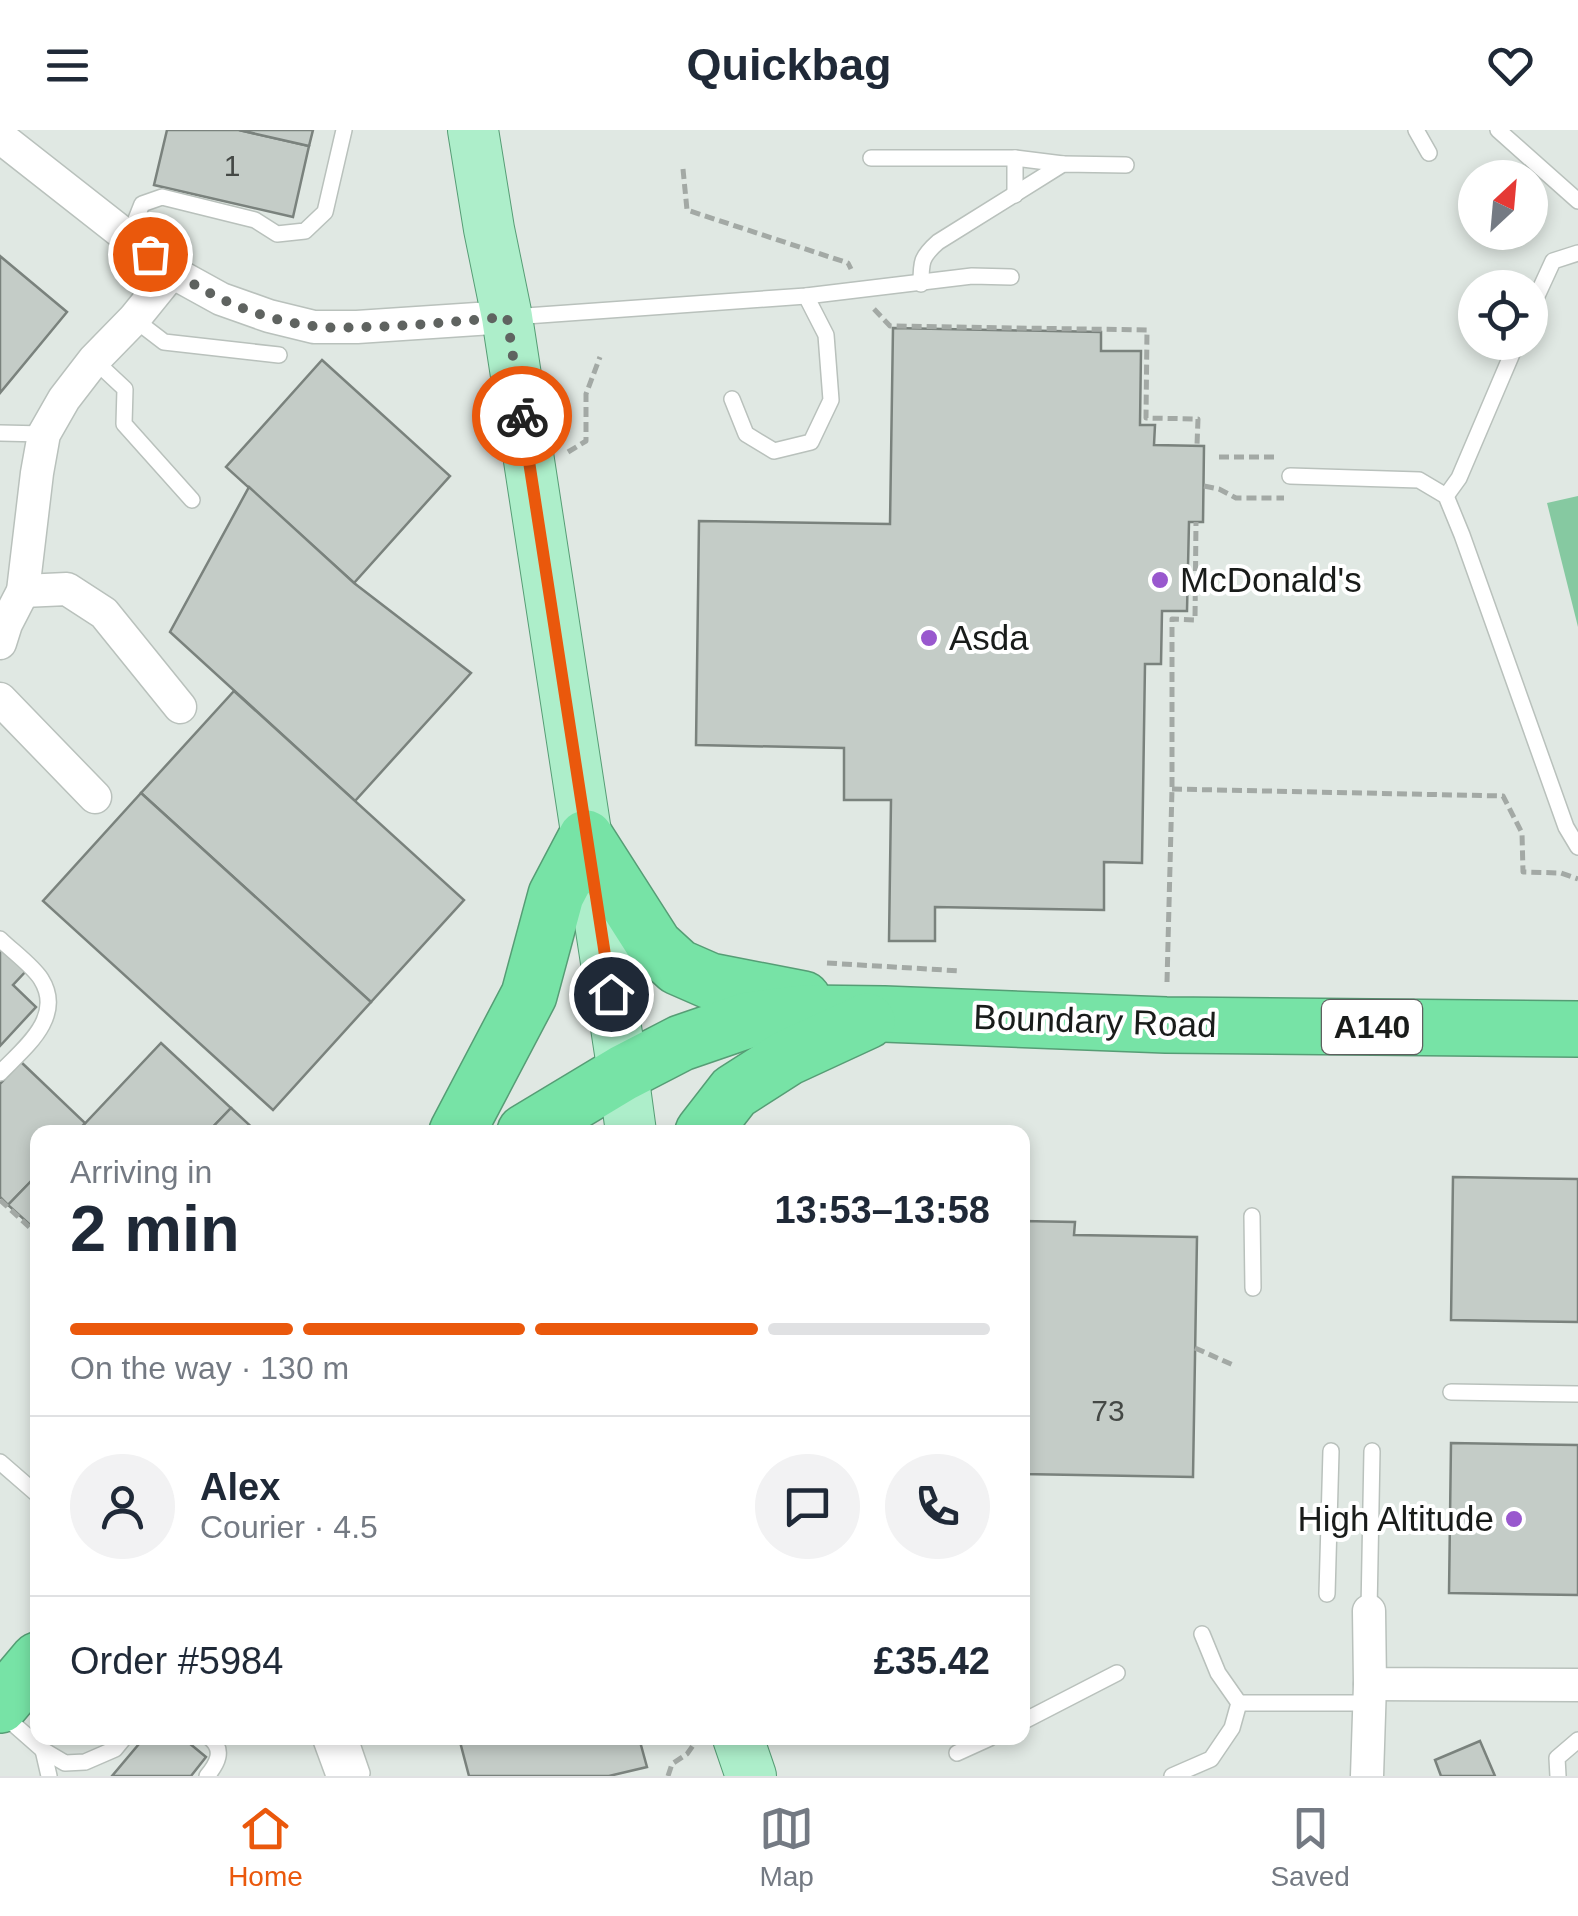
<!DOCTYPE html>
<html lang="en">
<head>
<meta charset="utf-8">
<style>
  body { margin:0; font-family:Arial,sans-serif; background:#f2f2f3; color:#1f2937; height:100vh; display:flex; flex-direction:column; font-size:38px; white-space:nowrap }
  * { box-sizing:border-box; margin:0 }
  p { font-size:32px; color:#747a83 }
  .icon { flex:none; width:55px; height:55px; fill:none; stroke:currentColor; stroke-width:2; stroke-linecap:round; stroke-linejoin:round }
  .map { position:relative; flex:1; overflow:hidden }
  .details { position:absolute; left:30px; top:995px; width:1000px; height:620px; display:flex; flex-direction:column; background:#fff; border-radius:20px; box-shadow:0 5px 15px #0003 }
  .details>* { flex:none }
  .needle { width:65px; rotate:26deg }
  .controls { position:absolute; left:1458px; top:30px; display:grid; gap:20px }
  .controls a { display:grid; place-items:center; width:90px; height:90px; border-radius:50%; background:#fff; box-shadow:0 5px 15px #0003; font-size:50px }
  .pin { position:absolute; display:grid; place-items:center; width:85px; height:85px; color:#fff; margin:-42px; border:5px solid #fff; border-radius:50%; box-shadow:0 2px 10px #0007 }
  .courier { position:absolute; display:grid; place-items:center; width:100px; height:100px; margin:-50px; border:8px solid #ea580c; border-radius:50%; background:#fff; color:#222; box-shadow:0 2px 12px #0007 }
  .headline em { font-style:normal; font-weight:600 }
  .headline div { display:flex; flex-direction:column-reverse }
  .headline { display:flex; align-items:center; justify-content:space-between; height:170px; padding:0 40px }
  h1 { font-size:65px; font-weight:600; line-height:75px }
  .bar { display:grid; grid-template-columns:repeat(4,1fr); gap:15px 10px; align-content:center; height:120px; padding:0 40px }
  .bar i { height:12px; border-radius:8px; background:#e0e1e3 }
  .bar .active { background:#ea580c }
  .bar p { grid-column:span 4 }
  .line { display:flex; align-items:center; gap:25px; padding:0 40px; border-top:2px solid #e0e1e3 }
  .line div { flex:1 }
  .round { display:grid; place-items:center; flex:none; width:105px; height:105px; border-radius:52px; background:#f2f2f3 }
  header { display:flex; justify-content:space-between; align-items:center; height:130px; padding:0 40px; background:#fff; font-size:45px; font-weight:600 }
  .dock { display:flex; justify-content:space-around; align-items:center; height:140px; border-top:2px solid #e0e1e3; background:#fff; font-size:28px; color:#747a83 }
  .dock a { display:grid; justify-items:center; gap:5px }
  .dock .active { color:#ea580c }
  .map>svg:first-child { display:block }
  .green { fill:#86c9a1 }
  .building { fill:#c4ccc7; stroke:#7a827d; stroke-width:2.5 }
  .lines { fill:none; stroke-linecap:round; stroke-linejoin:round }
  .lane-casing { stroke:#b9c1bc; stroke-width:18 }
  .street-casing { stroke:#b9c1bc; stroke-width:35 }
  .primary-casing { stroke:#569d75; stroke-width:52 }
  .highway-casing { stroke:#569d75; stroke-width:58 }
  .path { stroke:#a3a9a5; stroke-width:5; stroke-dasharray:10 5; stroke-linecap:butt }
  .lane { stroke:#fff; stroke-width:15 }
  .street { stroke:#fff; stroke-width:32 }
  .primary { stroke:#adeeca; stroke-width:50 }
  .highway { stroke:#77e3a6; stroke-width:55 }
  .done { stroke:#5f6360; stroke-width:10; stroke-dasharray:0 18 }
  .route { stroke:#ea580c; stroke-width:12 }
  .poi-dot { fill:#9958ce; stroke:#fff; stroke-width:4 }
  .labels { text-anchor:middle; stroke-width:8; stroke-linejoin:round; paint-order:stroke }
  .number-label { font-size:30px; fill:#444845 }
  .shield { fill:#fff; stroke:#5e605f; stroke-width:2.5 }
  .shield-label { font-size:32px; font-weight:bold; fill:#191c1a }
  .poi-label { font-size:35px; fill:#191c1a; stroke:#fff; text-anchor:start }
  .street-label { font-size:35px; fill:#191c1a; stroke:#fff }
</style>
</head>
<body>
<header><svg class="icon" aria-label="menu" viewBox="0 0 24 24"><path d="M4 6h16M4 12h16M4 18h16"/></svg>Quickbag<svg class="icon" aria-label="heart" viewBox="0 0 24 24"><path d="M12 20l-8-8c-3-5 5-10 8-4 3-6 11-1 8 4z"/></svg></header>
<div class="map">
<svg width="1578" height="1646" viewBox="0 0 1578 1646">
  <rect width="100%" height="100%" fill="#e0e8e3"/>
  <path class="green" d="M1578,366V497L1547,373Z"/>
  <g class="building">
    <path d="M167,0H239L309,16L293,87L154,55Z"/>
    <path d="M239,0H313L309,16Z"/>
    <path d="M0,126L67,182L0,263Z"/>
    <path d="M893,198L1101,202V221H1141L1140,295H1155L1154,315L1204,316L1203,392H1189L1187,481H1162L1161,534H1145L1142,733L1104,732V780L935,777V811H889L891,670H844V618L696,615L699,391L890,394Z"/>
    <path d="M322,230L450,346L354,453L226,337Z"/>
    <path d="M249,357L354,453L471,543L355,671L170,502Z"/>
    <path d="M234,561L464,770L371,872L141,663Z"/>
    <path d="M141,663L371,872L273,980L43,771Z"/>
    <path d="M0,816L26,841L13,855L36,877L0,916Z"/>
    <path d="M161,913L231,978L208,1002H77Z"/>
    <path d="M21,932L85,993L77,1002H38V1044L8,1075L0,1067V954Z"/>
    <path d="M231,978L257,1002H208Z"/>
    <path d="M38,1044V1102L8,1075Z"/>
    <path d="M1453,1047L1578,1049V1192L1451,1190Z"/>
    <path d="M1022,1091L1075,1092L1074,1105L1197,1107L1193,1347L1022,1344Z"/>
    <path d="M1451,1313L1578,1315V1465L1449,1463Z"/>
    <path d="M144,1608H183L206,1627L191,1646H112Z"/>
    <path d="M459,1608H639L647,1637L609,1646H469Z"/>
    <path d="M1480,1611L1495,1646H1441L1435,1630Z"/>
  </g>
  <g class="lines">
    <g class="lane-casing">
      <g id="lane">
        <path d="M1416,0L1429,23"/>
        <path d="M1498,0L1578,71"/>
        <path d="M871,28H1015L1063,34"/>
        <path d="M1015,65V28"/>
        <path d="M129,107L142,74L162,67L255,90L277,104L305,101L325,82L344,0"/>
        <path d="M921,154C921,132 921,127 938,112L1063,34L1126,35"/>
        <path d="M1530,181L1553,131L1578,123"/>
        <path d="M512,187L806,166L972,146L1011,147"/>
        <path d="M134,189L164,212L279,225"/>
        <path d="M94,230L125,259L124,294L192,370"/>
        <path d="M732,269L746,304L774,321L811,312L831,270L826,205L806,166"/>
        <path d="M0,303L44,304"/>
        <path d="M1290,346L1419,350L1446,366L1462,405L1566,697L1578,717"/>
        <path d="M1446,366L1459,348L1517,212"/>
        <path d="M0,809C11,820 33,836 41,849C65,887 24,918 0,943"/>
        <path d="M1252,1086L1253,1158"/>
        <path d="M1451,1262L1578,1264"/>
        <path d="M0,1332L38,1365"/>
        <path d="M1327,1464L1331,1321"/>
        <path d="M1369,1481L1372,1321"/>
        <path d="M1239,1573H1369"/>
        <path d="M3,1585L43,1620L65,1633L85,1632L115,1619L124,1608"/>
        <path d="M1022,1592L1117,1543"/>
        <path d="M350,1608L362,1643"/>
        <path d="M43,1620L49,1646"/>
        <path d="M957,1623L990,1608"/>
        <path d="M207,1646C217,1634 225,1620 210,1608"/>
        <path d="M1172,1646L1211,1629L1232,1598L1239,1573L1218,1543L1202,1504"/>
        <path d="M1558,1646L1557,1628L1578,1610"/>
      </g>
    </g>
    <g class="street-casing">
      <g id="street">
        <path d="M0,7L172,142L221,169L269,186L314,197H357L507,187"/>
        <path d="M23,461L67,459L104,483L180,577"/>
        <path d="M0,513L6,494L23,461L37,343L44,304L64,269L94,230L134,189L172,142"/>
        <path d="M0,569L95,667"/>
        <path d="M1369,1481L1370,1554L1578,1555"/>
        <path d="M329,1608L343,1646"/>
        <path d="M1367,1646L1370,1554"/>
      </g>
    </g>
    <g class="primary-casing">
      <g id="primary">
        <path d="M473,0L489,99L507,187L623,943L631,1002"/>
        <path d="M738,1608L751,1646"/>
      </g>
    </g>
    <g class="highway-casing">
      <g id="highway">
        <path d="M457,1002L529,865L556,765L586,708L655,816L678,837L710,851L803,869"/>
        <path d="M525,1002L623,943L681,913L748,890L802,883L884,884L1166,895L1578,899"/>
        <path d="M703,1002L734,962L787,928L867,891"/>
        <path d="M0,1575L38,1530"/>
      </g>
    </g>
    <g class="path">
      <path d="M683,39L687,80L848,133L851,139"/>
      <path d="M874,179L890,196L1147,200L1146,288L1198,289L1197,315"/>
      <path d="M568,322L586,311V264L600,227"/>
      <path d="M1219,327H1276"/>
      <path d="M1204,356L1219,359L1236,368H1284"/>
      <path d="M1172,659L1503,666L1522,703L1523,742L1561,743L1578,749"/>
      <path d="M827,833L961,841"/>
      <path d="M1167,852L1172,659V489L1195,490L1196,392"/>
      <path d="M0,1070L38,1105"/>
      <path d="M1195,1218L1233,1235"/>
      <path d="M668,1646L672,1634L687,1624L697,1610"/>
    </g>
    <use href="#lane" class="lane"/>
    <use href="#street" class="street"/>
    <use href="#primary" class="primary"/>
    <use href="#highway" class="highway"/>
  </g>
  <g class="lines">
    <path class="done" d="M150,124C196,161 254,189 312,196C330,199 349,197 367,197C414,196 460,191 507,187L522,286"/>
    <path class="route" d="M522,286L611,864"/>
  </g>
  <g class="poi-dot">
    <circle cx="1160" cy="450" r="10"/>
    <circle cx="929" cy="508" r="10"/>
    <circle cx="1514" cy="1389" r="10"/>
  </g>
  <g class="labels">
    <g class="number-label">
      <text x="232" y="46">1</text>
      <text x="1108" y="1291">73</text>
    </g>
    <rect class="shield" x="1322" y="870" width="100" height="54" rx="8"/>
    <g class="shield-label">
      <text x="1372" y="908">A140</text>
    </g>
    <g class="poi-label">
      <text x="1180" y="462">McDonald's</text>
      <text x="949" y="520">Asda</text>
      <text x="1494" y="1401" text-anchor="end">High Altitude</text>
    </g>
    <g class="street-label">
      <text transform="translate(1095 891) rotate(2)" y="12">Boundary Road</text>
    </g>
  </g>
</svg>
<div class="controls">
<a><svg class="needle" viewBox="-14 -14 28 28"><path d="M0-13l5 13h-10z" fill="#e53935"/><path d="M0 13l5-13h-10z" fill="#747a83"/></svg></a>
<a><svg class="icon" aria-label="locate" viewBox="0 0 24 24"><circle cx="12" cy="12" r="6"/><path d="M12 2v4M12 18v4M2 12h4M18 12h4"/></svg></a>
</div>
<div class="pin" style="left:150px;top:124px;background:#ea580c"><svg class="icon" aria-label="bag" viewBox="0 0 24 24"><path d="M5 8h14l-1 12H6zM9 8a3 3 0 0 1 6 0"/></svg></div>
<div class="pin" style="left:611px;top:864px;background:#1f2937"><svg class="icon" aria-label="home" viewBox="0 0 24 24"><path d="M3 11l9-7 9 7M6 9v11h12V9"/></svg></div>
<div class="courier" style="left:522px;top:286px"><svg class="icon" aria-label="bike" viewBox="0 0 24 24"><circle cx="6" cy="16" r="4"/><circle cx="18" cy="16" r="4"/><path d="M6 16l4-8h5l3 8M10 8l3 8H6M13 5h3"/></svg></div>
<section class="details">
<div class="headline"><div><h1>2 min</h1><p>Arriving in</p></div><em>13:53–13:58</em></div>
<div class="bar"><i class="active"></i><i class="active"></i><i class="active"></i><i></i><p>On the way · 130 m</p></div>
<div class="line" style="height:180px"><a class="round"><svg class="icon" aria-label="person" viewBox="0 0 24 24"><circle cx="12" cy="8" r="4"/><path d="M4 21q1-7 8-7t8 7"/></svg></a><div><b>Alex</b><p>Courier · 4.5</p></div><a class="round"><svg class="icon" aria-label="chat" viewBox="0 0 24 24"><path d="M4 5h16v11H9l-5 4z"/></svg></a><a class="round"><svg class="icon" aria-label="phone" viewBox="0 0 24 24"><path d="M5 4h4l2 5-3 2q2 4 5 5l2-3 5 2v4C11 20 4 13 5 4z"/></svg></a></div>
<div class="line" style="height:130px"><div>Order #5984</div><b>£35.42</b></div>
</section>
</div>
<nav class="dock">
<a class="active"><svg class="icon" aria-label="home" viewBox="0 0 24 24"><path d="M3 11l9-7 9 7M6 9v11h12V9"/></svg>Home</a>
<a><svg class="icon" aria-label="map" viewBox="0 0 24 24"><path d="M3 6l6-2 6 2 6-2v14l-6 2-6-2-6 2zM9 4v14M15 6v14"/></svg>Map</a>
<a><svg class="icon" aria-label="saved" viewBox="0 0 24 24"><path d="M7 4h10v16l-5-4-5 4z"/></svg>Saved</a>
</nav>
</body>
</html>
